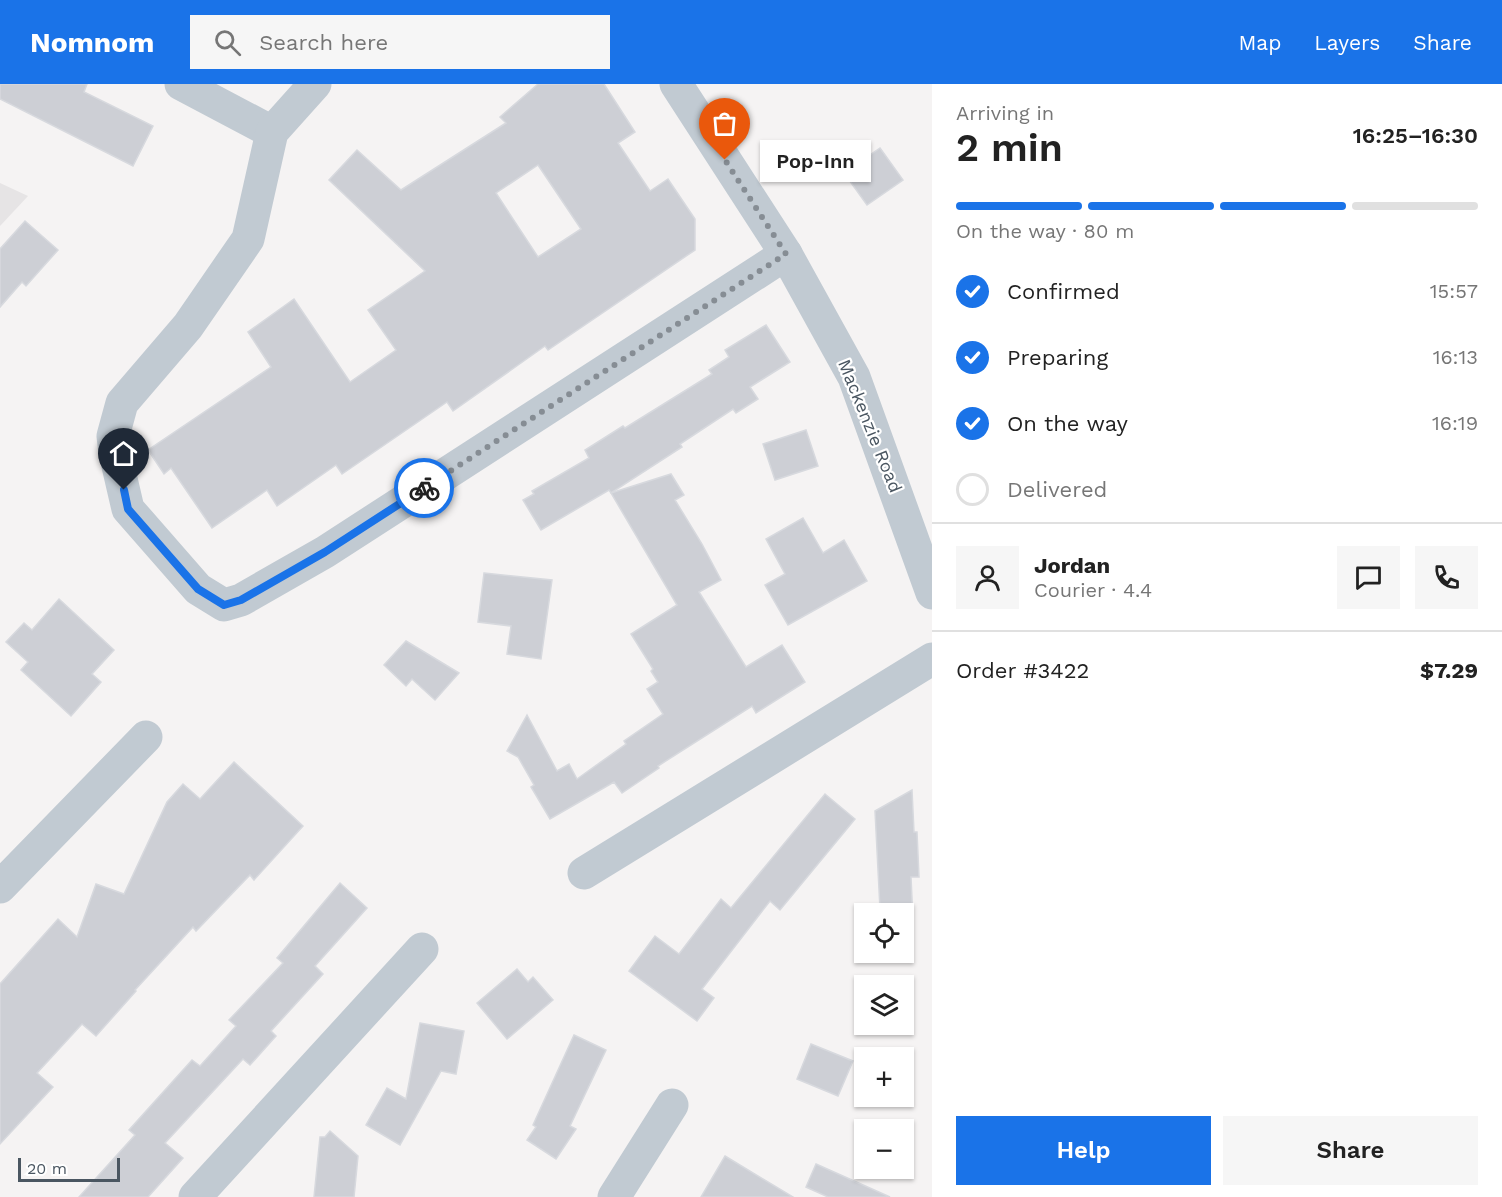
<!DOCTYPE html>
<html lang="en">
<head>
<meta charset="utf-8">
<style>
  body { margin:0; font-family:"Work Sans",sans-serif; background:#f6f6f6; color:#222; height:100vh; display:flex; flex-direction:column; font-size:22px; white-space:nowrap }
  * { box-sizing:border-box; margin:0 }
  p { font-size:20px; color:#767676 }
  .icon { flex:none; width:33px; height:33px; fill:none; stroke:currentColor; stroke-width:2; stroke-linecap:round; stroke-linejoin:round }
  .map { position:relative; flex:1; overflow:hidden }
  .panel { display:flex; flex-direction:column; background:#fff; width:570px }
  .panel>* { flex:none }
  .buttons { position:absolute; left:854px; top:819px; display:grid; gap:12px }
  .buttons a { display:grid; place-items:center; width:60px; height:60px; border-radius:0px; background:#fff; box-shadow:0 2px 4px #0004; font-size:30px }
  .scale { position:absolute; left:18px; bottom:15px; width:102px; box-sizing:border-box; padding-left:6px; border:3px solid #4a5661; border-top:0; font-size:16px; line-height:21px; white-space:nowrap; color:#4a5661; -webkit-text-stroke:4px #fff; paint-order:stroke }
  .pin { position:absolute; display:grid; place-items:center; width:51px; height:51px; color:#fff; margin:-62px -26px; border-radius:50% 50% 50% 0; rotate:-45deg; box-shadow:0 0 6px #0007 }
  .pin .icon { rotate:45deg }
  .courier { position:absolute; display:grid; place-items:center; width:60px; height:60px; margin:-30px; border:4px solid #1a73e8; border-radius:50%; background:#fff; color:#222; box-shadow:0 2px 8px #0007 }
  .bubble { position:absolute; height:42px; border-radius:0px; background:#fff; box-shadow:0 2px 4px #0004; font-size:20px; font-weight:600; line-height:42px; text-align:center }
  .overview em { font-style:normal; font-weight:600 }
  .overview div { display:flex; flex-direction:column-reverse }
  .overview { display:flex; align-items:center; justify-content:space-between; height:102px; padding:0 24px }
  h1 { font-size:39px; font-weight:600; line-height:45px }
  .bar { display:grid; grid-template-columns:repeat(4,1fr); gap:9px 6px; align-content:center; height:72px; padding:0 24px }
  .bar i { height:8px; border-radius:4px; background:#e0e0e0 }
  .bar .on { background:#1a73e8 }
  .bar p { grid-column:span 4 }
  .line { display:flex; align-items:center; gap:15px; padding:0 24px; border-top:2px solid #e0e0e0 }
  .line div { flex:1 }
  .round { display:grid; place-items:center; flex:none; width:63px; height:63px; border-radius:0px; background:#f6f6f6 }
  ol { padding:0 24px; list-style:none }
  li { display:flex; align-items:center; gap:18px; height:66px }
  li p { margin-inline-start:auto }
  li .icon { padding:6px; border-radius:50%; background:#1a73e8; color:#fff; stroke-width:4 }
  li:last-child { color:#767676 }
  li i { width:33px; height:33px; border:3px solid #e0e0e0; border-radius:50% }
  .primary-button { display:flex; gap:12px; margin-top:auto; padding:12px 24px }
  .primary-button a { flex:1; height:69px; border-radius:0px; background:#1a73e8; color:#fff; font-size:24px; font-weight:600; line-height:69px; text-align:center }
  .primary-button a+a { background:#f6f6f6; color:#222 }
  header { display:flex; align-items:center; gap:36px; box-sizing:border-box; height:84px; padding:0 30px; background:#1a73e8; color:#fff }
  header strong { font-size:28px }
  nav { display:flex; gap:33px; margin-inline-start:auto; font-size:21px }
  .search { width:420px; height:54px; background:#f6f6f6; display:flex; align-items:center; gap:15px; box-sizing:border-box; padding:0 21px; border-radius:0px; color:#767676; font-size:22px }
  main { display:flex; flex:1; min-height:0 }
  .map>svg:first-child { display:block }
  .education { fill:#e6e4e5 }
  .building { fill:#cdcfd5; stroke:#d7d9de; stroke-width:1.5; fill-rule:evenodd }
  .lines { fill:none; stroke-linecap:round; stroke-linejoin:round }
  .minor { stroke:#c1cad2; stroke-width:33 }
  .done { stroke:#868d94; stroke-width:6; stroke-dasharray:0 10.8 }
  .route { stroke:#1a73e8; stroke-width:8 }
  .labels { text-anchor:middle; stroke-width:4.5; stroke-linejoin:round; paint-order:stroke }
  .street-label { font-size:18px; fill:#4a5661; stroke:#fff }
</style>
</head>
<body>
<header>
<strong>Nomnom</strong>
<div class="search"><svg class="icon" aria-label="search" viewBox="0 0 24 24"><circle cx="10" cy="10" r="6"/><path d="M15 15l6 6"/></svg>Search here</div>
<nav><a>Map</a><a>Layers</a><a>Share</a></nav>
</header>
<main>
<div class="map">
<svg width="932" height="1113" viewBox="0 0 932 1113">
  <rect width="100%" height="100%" fill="#f5f3f3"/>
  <path class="education" d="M0,99L28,112L0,142Z"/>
  <g class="building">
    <path d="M0,0H87L84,8L153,42L133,82L0,15Z"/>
    <path d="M538,0H604L635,48L618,59L650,107L668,95L695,135V166L548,266L545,262L453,327L447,318L342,390L336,381L277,422L267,406L212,444L171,384L164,390L148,366L271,283L248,248L294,215L350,298L396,266L368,226L425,187L329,96L357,66L401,106L506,39L500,33ZM538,81L581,145L538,173L496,109Z"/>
    <path d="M880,64L903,96L867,121L844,89Z"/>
    <path d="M25,137L58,166L26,202L22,198L0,223V165Z"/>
    <path d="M766,241L790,278L750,303L758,315L736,329L733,325L680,360L682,363L611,409L609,406L541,446L523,416L534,410L532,407L589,374L585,366L623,342L625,344L712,290L709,286L729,273L725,266Z"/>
    <path d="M806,346L818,382L775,396L763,360Z"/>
    <path d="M671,390L684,411L675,416L702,460L721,496L699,508L746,583L782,561L805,598L756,629L752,622L658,682L659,684L622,709L614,698L550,735L531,703L534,701L518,673L507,667L527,631L557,687L569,680L577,695L626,660L624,657L663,630L647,605L658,598L651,587L653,585L631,550L677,521L611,409Z"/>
    <path d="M803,434L823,469L844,456L867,497L788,541L765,501L785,490L766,455Z"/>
    <path d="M484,489L552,496L541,575L507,570L511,542L478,538Z"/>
    <path d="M59,515L114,566L92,590L101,598L71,632L21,586L28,578L6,558L24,539L32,546Z"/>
    <path d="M406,557L459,589L435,616L412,595L406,602L384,581Z"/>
    <path d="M234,678L303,742L254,796L250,791L196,847L193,843L135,906L136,907L96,952L82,940L37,989L53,1003L0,1060V900L58,835L77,853L96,800L124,810L167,718L183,700L200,715Z"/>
    <path d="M912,706L914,748H917L919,793H911L913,836L903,859V830H872V826L880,825L875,727Z"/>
    <path d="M825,710L855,735L780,826L770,817L702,905L714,914L697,937L629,887L655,852L679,870L721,815L731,824Z"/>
    <path d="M340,799L367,824L315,882L323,890L271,947L276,952L250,981L243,975L165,1059L183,1074L148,1113H79L135,1051L129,1046L192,976L200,982L236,942L229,936L283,879L277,874Z"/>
    <path d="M517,885L528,898L533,893L553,916L507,955L477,919Z"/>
    <path d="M420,939L464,947L456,990L441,987L400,1061L366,1041L387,1004L406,1015Z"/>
    <path d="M574,951L606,966L570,1042L576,1045L556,1075L527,1056L536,1043L533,1041Z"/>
    <path d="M811,960L853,977L838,1012L797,995Z"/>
    <path d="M330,1047L358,1072L354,1113H314L320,1053H325Z"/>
    <path d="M725,1072L793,1113H701Z"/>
    <path d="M816,1080L890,1113H828L806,1103Z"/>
  </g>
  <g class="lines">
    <g class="minor">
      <path d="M181,0L272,48"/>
      <path d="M315,0L272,48L248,155L188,242L122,319L113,352L115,369L128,425L198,505L224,521L241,516L325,468L786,170"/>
      <path d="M676,0L786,170L854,293L932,509"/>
      <path d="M584,789L932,575"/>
      <path d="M0,803L146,653"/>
      <path d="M195,1113L422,865"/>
      <path d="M614,1113L672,1021"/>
    </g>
  </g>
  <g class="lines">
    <path class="done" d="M424,404L786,170L725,76"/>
    <path class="route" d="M124,406L128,425L198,505L224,521L241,516L325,468L424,404"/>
  </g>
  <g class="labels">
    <g class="street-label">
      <text transform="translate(870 342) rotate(68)" y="6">Mackenzie Road</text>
    </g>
  </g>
</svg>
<div class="buttons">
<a><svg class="icon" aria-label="locate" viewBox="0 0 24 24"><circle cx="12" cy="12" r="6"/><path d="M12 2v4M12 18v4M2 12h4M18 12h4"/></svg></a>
<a><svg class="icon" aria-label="layers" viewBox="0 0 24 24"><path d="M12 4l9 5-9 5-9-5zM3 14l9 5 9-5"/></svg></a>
<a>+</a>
<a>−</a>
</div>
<div class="scale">20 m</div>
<div class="pin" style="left:725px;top:76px;background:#ea580c"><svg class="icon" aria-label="bag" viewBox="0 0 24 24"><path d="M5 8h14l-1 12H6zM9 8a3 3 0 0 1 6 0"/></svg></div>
<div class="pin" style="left:124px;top:406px;background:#1f2937"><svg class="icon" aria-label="home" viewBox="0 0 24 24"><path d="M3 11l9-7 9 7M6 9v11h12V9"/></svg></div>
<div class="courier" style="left:424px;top:404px"><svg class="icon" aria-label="bike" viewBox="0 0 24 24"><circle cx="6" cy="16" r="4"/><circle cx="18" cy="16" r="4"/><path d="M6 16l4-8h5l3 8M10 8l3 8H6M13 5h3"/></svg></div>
<div class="bubble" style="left:760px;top:56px;width:111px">Pop-Inn</div>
</div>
<section class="panel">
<div class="overview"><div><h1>2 min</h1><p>Arriving in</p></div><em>16:25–16:30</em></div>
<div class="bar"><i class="on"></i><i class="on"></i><i class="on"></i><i></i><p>On the way · 80 m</p></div>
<ol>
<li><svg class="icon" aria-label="check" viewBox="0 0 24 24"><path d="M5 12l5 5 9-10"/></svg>Confirmed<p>15:57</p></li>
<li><svg class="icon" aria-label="check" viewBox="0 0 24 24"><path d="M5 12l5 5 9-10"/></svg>Preparing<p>16:13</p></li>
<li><svg class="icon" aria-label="check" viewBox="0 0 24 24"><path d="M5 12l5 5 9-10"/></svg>On the way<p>16:19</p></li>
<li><i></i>Delivered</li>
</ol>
<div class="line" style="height:108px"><a class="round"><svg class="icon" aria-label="person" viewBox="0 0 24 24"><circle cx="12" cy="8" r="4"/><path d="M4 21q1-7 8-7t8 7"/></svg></a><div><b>Jordan</b><p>Courier · 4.4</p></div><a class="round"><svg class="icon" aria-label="chat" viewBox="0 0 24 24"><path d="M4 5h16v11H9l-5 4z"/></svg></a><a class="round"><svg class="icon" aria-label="phone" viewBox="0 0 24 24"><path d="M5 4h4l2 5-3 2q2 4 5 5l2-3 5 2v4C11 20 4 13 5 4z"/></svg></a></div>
<div class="line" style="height:78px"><div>Order #3422</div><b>$7.29</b></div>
<div class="primary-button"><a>Help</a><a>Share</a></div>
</section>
</main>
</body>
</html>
